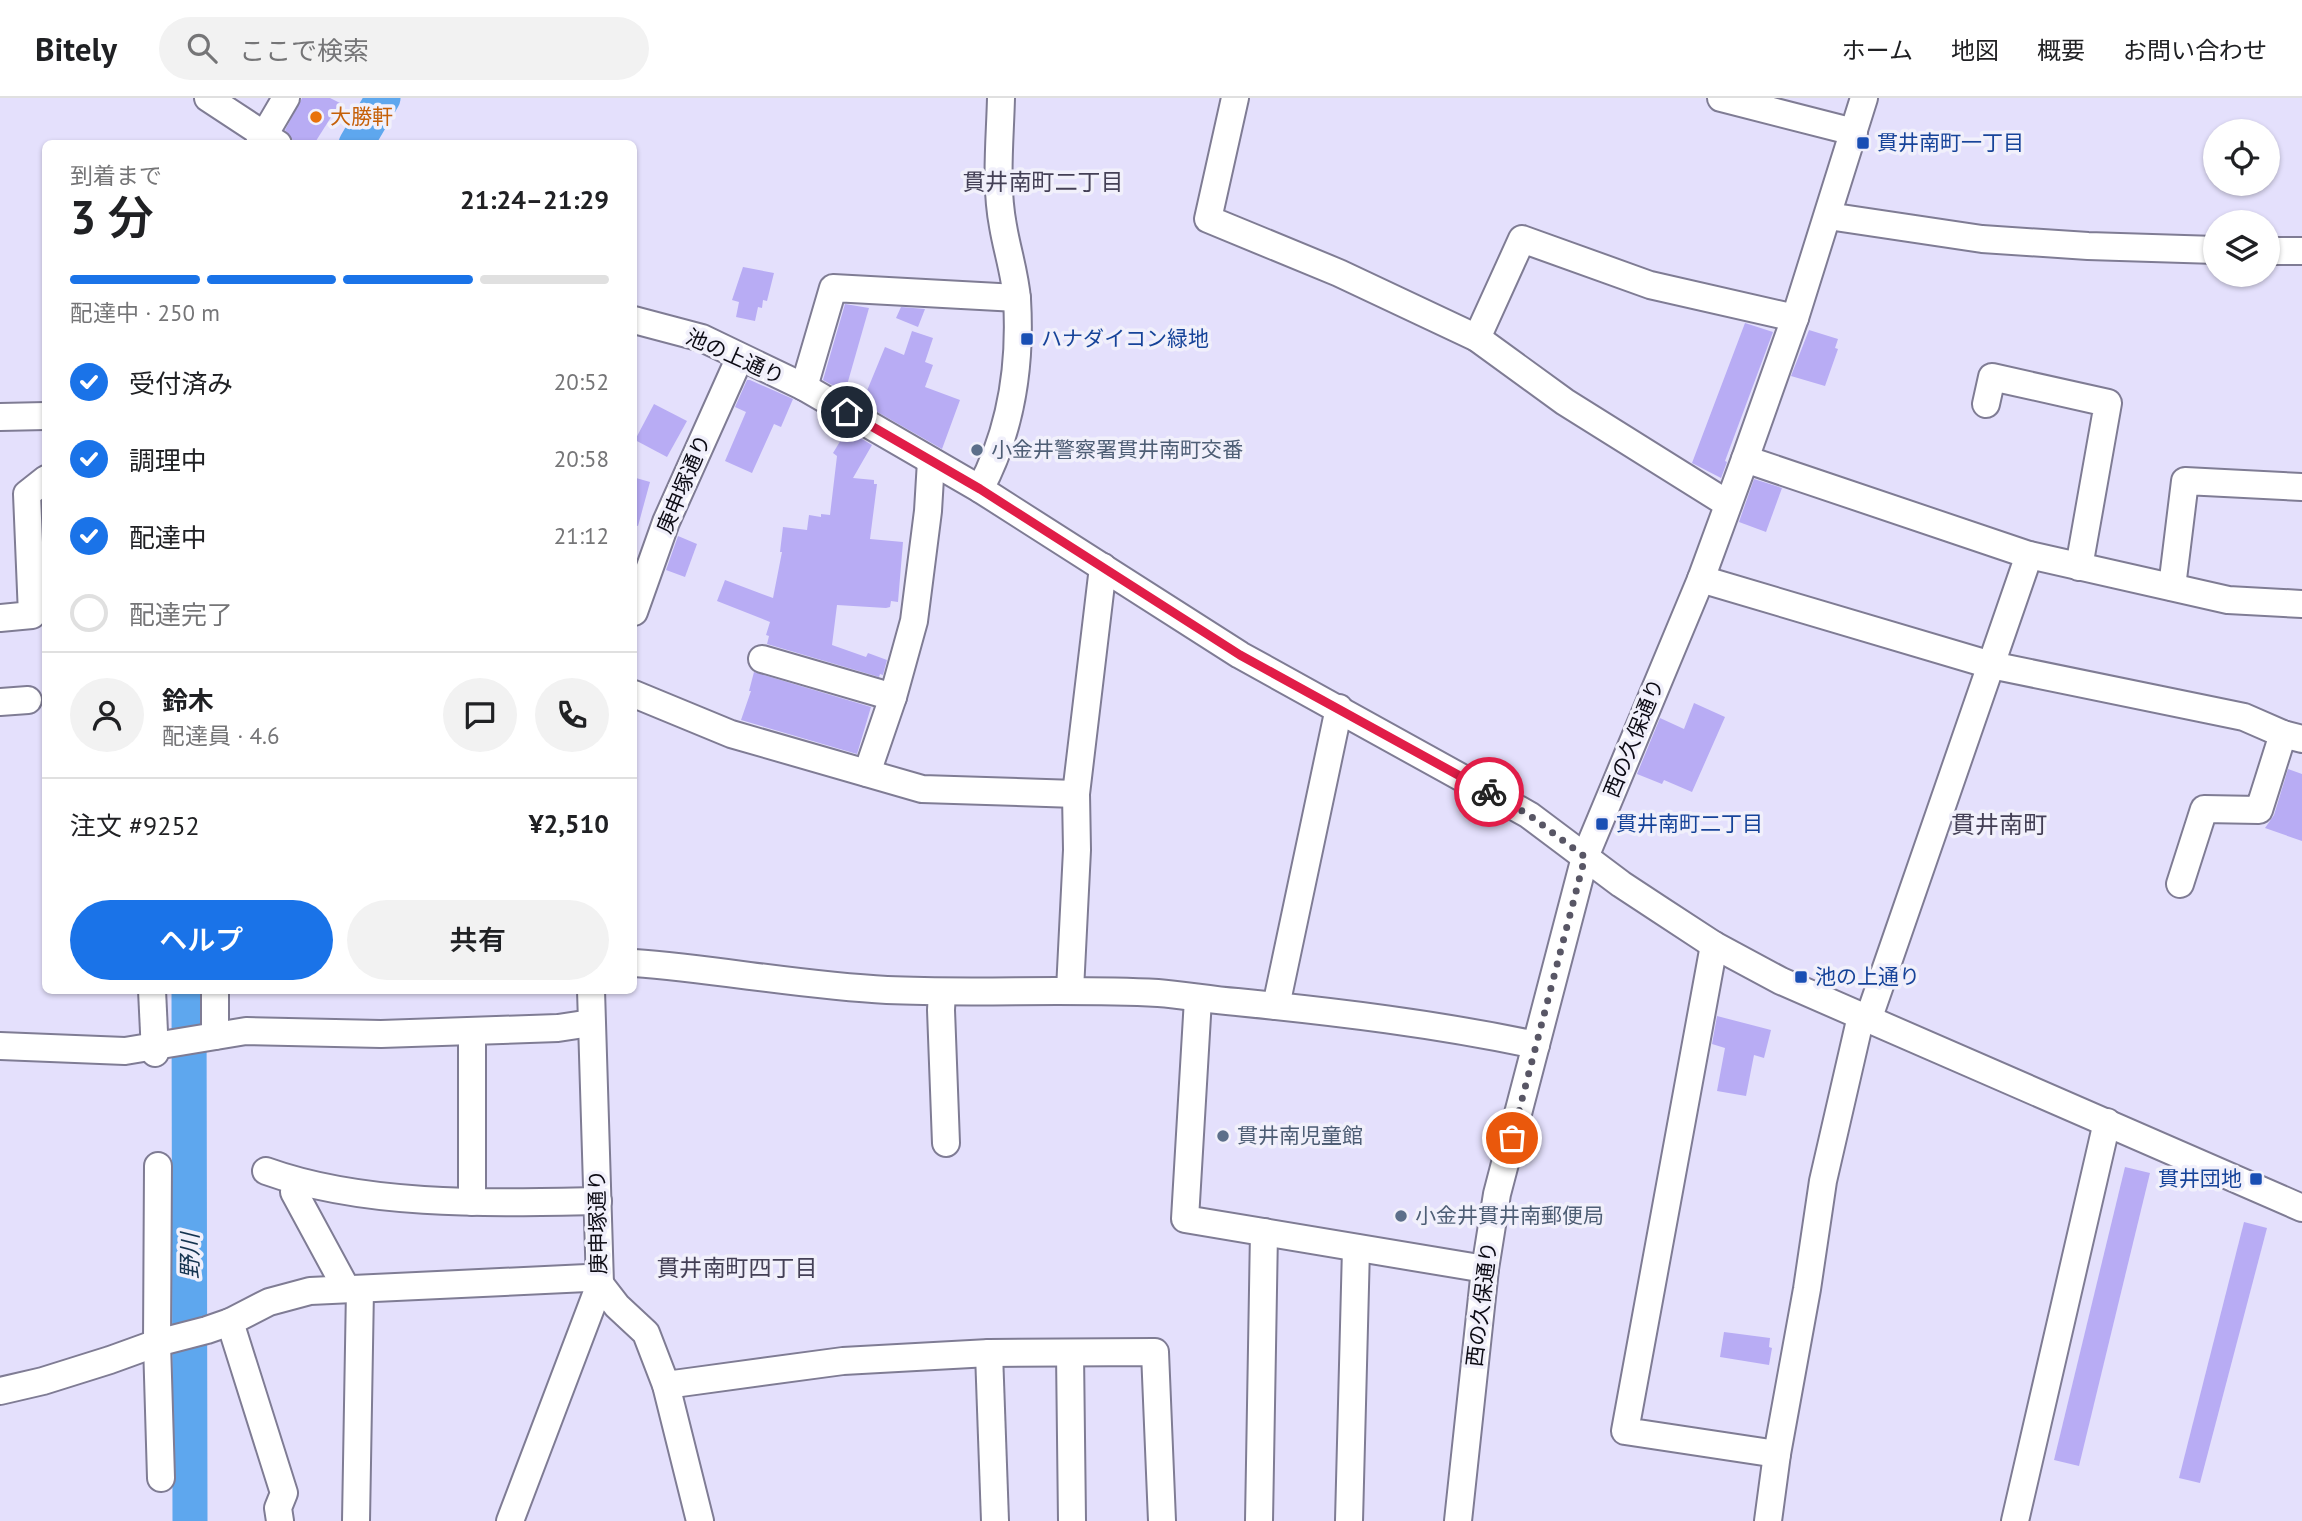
<!DOCTYPE html>
<html lang="ja">
<head>
<meta charset="utf-8">
<style>
  body { margin:0; font-family:"PT Sans","Noto Sans JP",sans-serif; background:#f2f2f2; color:#202124; height:100vh; display:flex; flex-direction:column; font-size:26px; white-space:nowrap }
  * { box-sizing:border-box; margin:0 }
  p { font-size:23px; color:#757577 }
  .icon { flex:none; width:38px; height:38px; fill:none; stroke:currentColor; stroke-width:2; stroke-linecap:round; stroke-linejoin:round }
  .map { position:relative; flex:1; overflow:hidden }
  .sheet { position:absolute; left:42px; top:42px; width:595px; height:854px; display:flex; flex-direction:column; background:#fff; border-radius:10px; box-shadow:0 2px 5px #0004 }
  .sheet>* { flex:none }
  .buttons { position:absolute; left:2203px; top:21px; display:grid; gap:14px }
  .buttons a { display:grid; place-items:center; width:77px; height:77px; border-radius:50%; background:#fff; box-shadow:0 2px 5px #0004; font-size:35px }
  .pin { position:absolute; display:grid; place-items:center; width:60px; height:60px; color:#fff; margin:-30px; border:4px solid #fff; border-radius:50%; box-shadow:0 2px 7px #0007 }
  .courier { position:absolute; display:grid; place-items:center; width:70px; height:70px; margin:-35px; border:5px solid #e11d48; border-radius:50%; background:#fff; color:#222; box-shadow:0 2px 9px #0007 }
  .head em { font-style:normal; font-weight:600 }
  .head div { display:flex; flex-direction:column-reverse }
  .head { display:flex; align-items:center; justify-content:space-between; height:119px; padding:0 28px }
  h1 { font-size:46px; font-weight:600; line-height:52px }
  .bar { display:grid; grid-template-columns:repeat(4,1fr); gap:10px 7px; align-content:center; height:84px; padding:0 28px }
  .bar i { height:9px; border-radius:5px; background:#e0e0e0 }
  .bar .on { background:#1a73e8 }
  .bar p { grid-column:span 4 }
  .line { display:flex; align-items:center; gap:18px; padding:0 28px; border-top:2px solid #e0e0e0 }
  .line div { flex:1 }
  .round { display:grid; place-items:center; flex:none; width:74px; height:74px; border-radius:37px; background:#f2f2f2 }
  ol { padding:0 28px; list-style:none }
  li { display:flex; align-items:center; gap:21px; height:77px }
  li p { margin-inline-start:auto }
  li .icon { padding:7px; border-radius:50%; background:#1a73e8; color:#fff; stroke-width:4 }
  li:last-child { color:#757577 }
  li i { width:38px; height:38px; border:4px solid #e0e0e0; border-radius:50% }
  .action { display:flex; gap:14px; margin-top:auto; padding:14px 28px }
  .action a { flex:1; height:80px; border-radius:42px; background:#1a73e8; color:#fff; font-size:28px; font-weight:600; line-height:80px; text-align:center }
  .action a+a { background:#f2f2f2; color:#202124 }
  header { display:flex; align-items:center; gap:42px; box-sizing:border-box; height:98px; padding:0 35px; background:#fff; border-bottom:2px solid #e0e0e0 }
  header strong { font-size:33px }
  nav { display:flex; gap:38px; margin-inline-start:auto; font-size:24px }
  .search { width:490px; height:63px; background:#f2f2f2; display:flex; align-items:center; gap:18px; box-sizing:border-box; padding:0 24px; border-radius:38px; color:#757577; font-size:26px }
  .map>svg:first-child { display:block }
  .lines { fill:none; stroke-linecap:round; stroke-linejoin:round }
  .river { stroke:#5ea7ee; stroke-width:35 }
  .building { fill:#b8acf4 }
  .minor-casing { stroke:#7f7c94; stroke-width:30 }
  .minor { stroke:#fff; stroke-width:26 }
  .done { stroke:#585665; stroke-width:7; stroke-dasharray:0 12.6 }
  .route { stroke:#e11d48; stroke-width:9 }
  .food-dot { fill:#e8710a; stroke:#f1f0fb; stroke-width:2.5 }
  .transit-dot { fill:#1a4fb4; stroke:#f1f0fb; stroke-width:2.5 }
  .service-dot { fill:#5c6f8a; stroke:#f1f0fb; stroke-width:2.5 }
  .labels { text-anchor:middle; stroke-width:7; stroke-linejoin:round; paint-order:stroke }
  .food-label { font-size:21px; fill:#c56008; stroke:#f1f0fb; text-anchor:start }
  .transit-label { font-size:21px; fill:#164399; stroke:#f1f0fb; text-anchor:start }
  .street-label { font-size:21px; fill:#0c0b14; stroke:#f1f0fb }
  .service-label { font-size:21px; fill:#4e5e75; stroke:#f1f0fb; text-anchor:start }
  .neighbourhood-label { font-size:23px; fill:#444056; stroke:#f1f0fb }
  .water-label { font-size:23px; font-style:italic; fill:#153450; stroke:#f1f0fb }
  .quarter-label { font-size:24px; fill:#444056; stroke:#f1f0fb }
</style>
</head>
<body>
<header>
<strong>Bitely</strong>
<div class="search"><svg class="icon" aria-label="search" viewBox="0 0 24 24"><circle cx="10" cy="10" r="6"/><path d="M15 15l6 6"/></svg>ここで検索</div>
<nav><a>ホーム</a><a>地図</a><a>概要</a><a>お問い合わせ</a></nav>
</header>
<div class="map">
<svg width="2302" height="1423" viewBox="0 0 2302 1423">
  <rect width="100%" height="100%" fill="#e4e0fc"/>
  <g class="lines">
    <g class="river">
      <path d="M356,46L383,0"/>
      <path d="M189,892L190,1423"/>
    </g>
  </g>
  <g class="building">
    <path d="M302,0H330L340,5L314,46H296L285,32Z"/>
    <path d="M743,169L774,175L767,203L763,202L762,210L758,209L755,223L736,219L739,204L732,202Z"/>
    <path d="M845,206L869,210L845,294L823,282Z"/>
    <path d="M901,209L925,211L918,229L896,220Z"/>
    <path d="M1745,225L1773,234L1725,363L1727,364L1721,380L1692,365Z"/>
    <path d="M1809,232L1838,241L1835,250L1838,251L1825,288L1791,278Z"/>
    <path d="M912,233L933,240L925,264L933,267L925,289L960,302L942,351L867,308L870,302L864,300L885,249L904,257Z"/>
    <path d="M747,282H750L793,301L781,329L774,326L752,375L725,363L746,314L735,309Z"/>
    <path d="M654,306L687,323L667,359L635,342Z"/>
    <path d="M847,332L872,347L853,380L874,382V386H877L870,441L903,444L898,504L891,503L890,509L886,510L837,507L832,547L866,559L868,555L887,562L883,577L880,576L879,579L767,546L769,538L766,537L770,524L717,503L725,482L773,500L782,454H780L783,429L807,432L809,417L821,419V416L830,417L837,358L833,355Z"/>
    <path d="M636,380L650,384L638,428L634,427V389Z"/>
    <path d="M1754,381L1782,390L1766,434L1739,424Z"/>
    <path d="M678,438L697,446L685,479L666,472Z"/>
    <path d="M754,574L871,609L857,656L741,622L751,593H749Z"/>
    <path d="M1694,605L1725,619L1692,694L1664,682L1662,686L1637,676L1660,620L1684,631Z"/>
    <path d="M2288,671L2302,676V743L2265,730L2274,717Z"/>
    <path d="M1717,918L1771,932L1764,960L1754,957L1746,998L1717,993L1725,950L1712,946Z"/>
    <path d="M2125,1069L2150,1075L2079,1368L2054,1362Z"/>
    <path d="M2244,1124L2267,1130L2200,1385L2179,1380Z"/>
    <path d="M1724,1234L1770,1240L1769,1249L1772,1250L1769,1267L1720,1259Z"/>
  </g>
  <g class="lines">
    <g class="minor-casing">
      <g id="minor">
        <path d="M208,0L278,46"/>
        <path d="M1235,0L1208,121L1339,175L1477,240L1565,304L1728,406"/>
        <path d="M1721,0L1854,34"/>
        <path d="M259,46L286,0"/>
        <path d="M1828,118L1982,141L2088,148L2216,152"/>
        <path d="M2268,153H2302"/>
        <path d="M634,222L702,240L804,289L980,391L1240,557L1529,717L1621,786L1659,811L1714,847L1781,883L2302,1110"/>
        <path d="M1477,240L1522,141L1650,187L1795,220"/>
        <path d="M804,289L833,190L1017,200"/>
        <path d="M1986,306L1992,279L2108,305L2079,469"/>
        <path d="M0,319L46,318"/>
        <path d="M1745,361L2029,457L2228,502L2302,506"/>
        <path d="M980,391C1011,333 1021,267 1017,201C1015,176 1007,152 1003,128C995,86 1000,42 1001,0"/>
        <path d="M1701,481L1991,567L2244,619L2283,636L2302,641"/>
        <path d="M2172,489L2185,383L2302,389"/>
        <path d="M634,514L666,424L740,259"/>
        <path d="M0,520L32,517L27,396L46,381"/>
        <path d="M762,561L893,599"/>
        <path d="M634,596L731,636L922,691L1076,696"/>
        <path d="M0,604L28,602"/>
        <path d="M867,675L893,599L914,523L928,413L931,363"/>
        <path d="M2180,786L2204,711L2259,712L2283,636"/>
        <path d="M1714,847L1625,1333L1777,1356"/>
        <path d="M634,865C718,871 802,888 887,892C977,896 1067,890 1158,895C1184,897 1210,902 1237,904C1337,914 1437,926 1536,947"/>
        <path d="M152,892L155,955"/>
        <path d="M215,892V938"/>
        <path d="M1070,892L1077,752L1076,696L1103,469"/>
        <path d="M942,894L941,912L946,1045"/>
        <path d="M1198,901L1185,1121L1485,1171"/>
        <path d="M1276,908L1339,610"/>
        <path d="M1868,922L2029,457"/>
        <path d="M472,934V1104"/>
        <path d="M0,948L125,953L246,933L381,936L558,930L591,925"/>
        <path d="M158,1068L157,1245L161,1380"/>
        <path d="M266,1073C366,1109 493,1105 598,1103"/>
        <path d="M296,1084L294,1094L346,1190"/>
        <path d="M230,1224L284,1395L278,1410L280,1423"/>
        <path d="M989,1255L995,1423"/>
        <path d="M1070,1255L1072,1423"/>
        <path d="M666,1287L843,1263L989,1255L1155,1254L1162,1423"/>
        <path d="M0,1293L43,1283L110,1262L157,1245L207,1232L230,1224L269,1204L310,1193L587,1180L600,1186L617,1208L646,1235L666,1287L700,1423"/>
        <path d="M356,1423L360,1191"/>
        <path d="M510,1423L600,1186L591,892"/>
        <path d="M1259,1423L1264,1134"/>
        <path d="M1349,1423L1356,1150"/>
        <path d="M1458,1423L1485,1171L1497,1096L1585,759L1701,481L1745,361L1795,220L1864,0"/>
        <path d="M1768,1423L1777,1356L1807,1191L1823,1083L1861,918"/>
        <path d="M2015,1423L2107,1024"/>
      </g>
    </g>
    <use href="#minor" class="minor"/>
  </g>
  <g class="lines">
    <path class="done" d="M1489,694L1529,717L1585,759L1512,1040"/>
    <path class="route" d="M847,314L980,391L1240,557L1489,694"/>
  </g>
  <circle class="food-dot" cx="316" cy="19" r="7"/>
  <g class="transit-dot">
    <rect x="1856" y="38" width="14" height="14" rx="3.5"/>
    <rect x="1020" y="234" width="14" height="14" rx="3.5"/>
    <rect x="1595" y="719" width="14" height="14" rx="3.5"/>
    <rect x="1794" y="872" width="14" height="14" rx="3.5"/>
    <rect x="2249" y="1074" width="14" height="14" rx="3.5"/>
  </g>
  <g class="service-dot">
    <circle cx="977" cy="352" r="7"/>
    <circle cx="1223" cy="1038" r="7"/>
    <circle cx="1401" cy="1118" r="7"/>
  </g>
  <g class="labels">
    <g class="food-label">
      <text x="330" y="26">大勝軒</text>
    </g>
    <g class="transit-label">
      <text x="1877" y="52">貫井南町一丁目</text>
      <text x="1041" y="248">ハナダイコン緑地</text>
      <text x="1616" y="733">貫井南町二丁目</text>
      <text x="1815" y="886">池の上通り</text>
      <text x="2242" y="1088" text-anchor="end">貫井団地</text>
    </g>
    <g class="street-label">
      <text transform="translate(735 259) rotate(24)" y="7">池の上通り</text>
      <text transform="translate(684 386) rotate(-67)" y="7">庚申塚通り</text>
      <text transform="translate(1634 640) rotate(-68)" y="7">西の久保通り</text>
      <text transform="translate(598 1124) rotate(-91)" y="7">庚申塚通り</text>
      <text transform="translate(1482 1206) rotate(-83)" y="7">西の久保通り</text>
    </g>
    <g class="service-label">
      <text x="991" y="359">小金井警察署貫井南町交番</text>
      <text x="1237" y="1045">貫井南児童館</text>
      <text x="1415" y="1125">小金井貫井南郵便局</text>
    </g>
    <g class="neighbourhood-label">
      <text x="1043" y="92">貫井南町二丁目</text>
      <text x="737" y="1178">貫井南町四丁目</text>
    </g>
    <g class="water-label">
      <text transform="translate(190 1158) rotate(-90)" y="8">野川</text>
    </g>
    <g class="quarter-label">
      <text x="1999" y="735">貫井南町</text>
    </g>
  </g>
</svg>
<div class="buttons">
<a><svg class="icon" aria-label="locate" viewBox="0 0 24 24"><circle cx="12" cy="12" r="6"/><path d="M12 2v4M12 18v4M2 12h4M18 12h4"/></svg></a>
<a><svg class="icon" aria-label="layers" viewBox="0 0 24 24"><path d="M12 4l9 5-9 5-9-5zM3 14l9 5 9-5"/></svg></a>
</div>
<div class="pin" style="left:1512px;top:1040px;background:#ea580c"><svg class="icon" aria-label="bag" viewBox="0 0 24 24"><path d="M5 8h14l-1 12H6zM9 8a3 3 0 0 1 6 0"/></svg></div>
<div class="pin" style="left:847px;top:314px;background:#1f2937"><svg class="icon" aria-label="home" viewBox="0 0 24 24"><path d="M3 11l9-7 9 7M6 9v11h12V9"/></svg></div>
<div class="courier" style="left:1489px;top:694px"><svg class="icon" aria-label="bike" viewBox="0 0 24 24"><circle cx="6" cy="16" r="4"/><circle cx="18" cy="16" r="4"/><path d="M6 16l4-8h5l3 8M10 8l3 8H6M13 5h3"/></svg></div>
<section class="sheet">
<div class="head"><div><h1>3 分</h1><p>到着まで</p></div><em>21:24–21:29</em></div>
<div class="bar"><i class="on"></i><i class="on"></i><i class="on"></i><i></i><p>配達中 · 250 m</p></div>
<ol>
<li><svg class="icon" aria-label="check" viewBox="0 0 24 24"><path d="M5 12l5 5 9-10"/></svg>受付済み<p>20:52</p></li>
<li><svg class="icon" aria-label="check" viewBox="0 0 24 24"><path d="M5 12l5 5 9-10"/></svg>調理中<p>20:58</p></li>
<li><svg class="icon" aria-label="check" viewBox="0 0 24 24"><path d="M5 12l5 5 9-10"/></svg>配達中<p>21:12</p></li>
<li><i></i>配達完了</li>
</ol>
<div class="line" style="height:126px"><a class="round"><svg class="icon" aria-label="person" viewBox="0 0 24 24"><circle cx="12" cy="8" r="4"/><path d="M4 21q1-7 8-7t8 7"/></svg></a><div><b>鈴木</b><p>配達員 · 4.6</p></div><a class="round"><svg class="icon" aria-label="chat" viewBox="0 0 24 24"><path d="M4 5h16v11H9l-5 4z"/></svg></a><a class="round"><svg class="icon" aria-label="phone" viewBox="0 0 24 24"><path d="M5 4h4l2 5-3 2q2 4 5 5l2-3 5 2v4C11 20 4 13 5 4z"/></svg></a></div>
<div class="line" style="height:91px"><div>注文 #9252</div><b>¥2,510</b></div>
<div class="action"><a>ヘルプ</a><a>共有</a></div>
</section>
</div>
</body>
</html>
